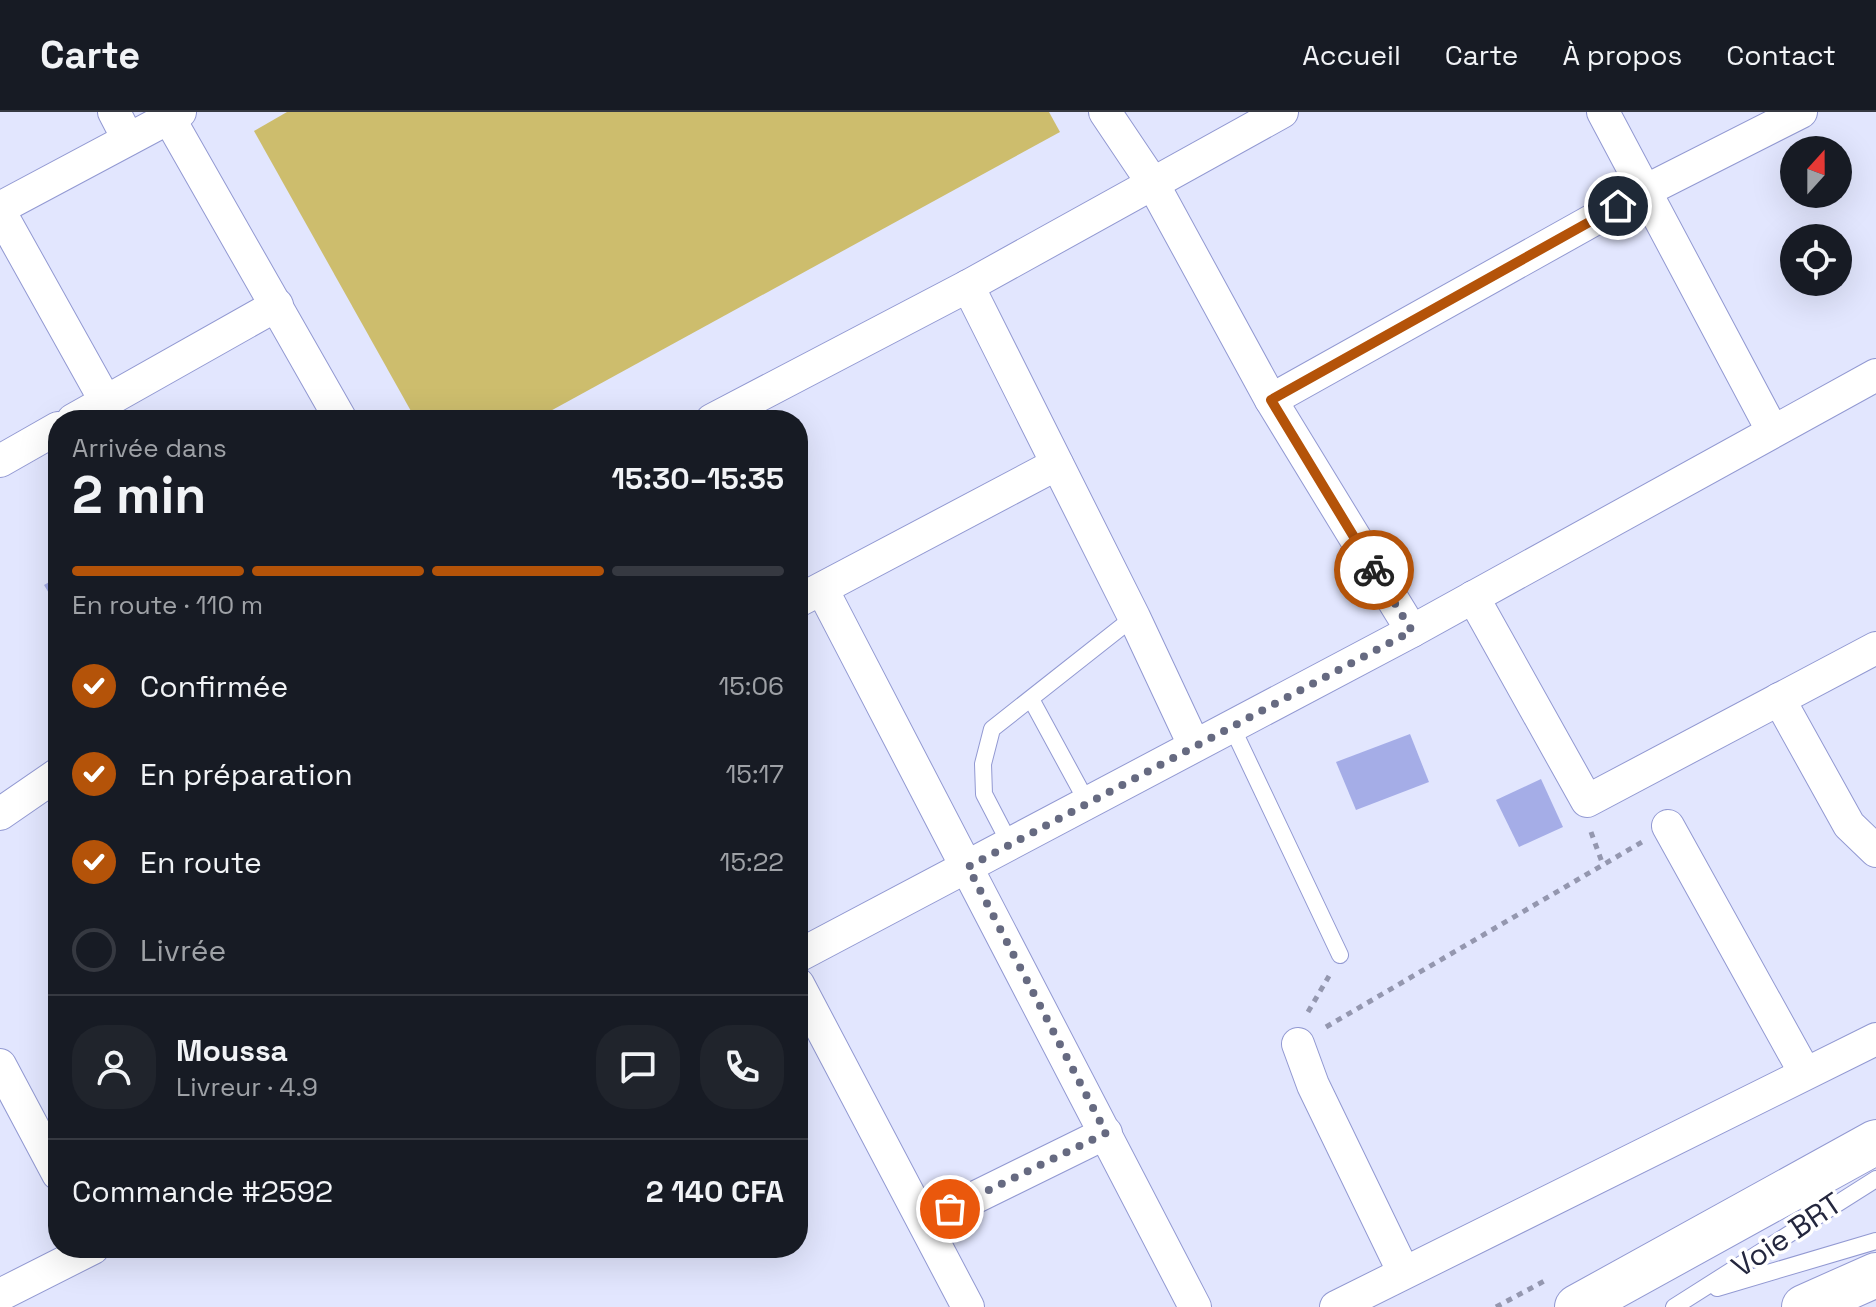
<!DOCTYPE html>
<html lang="fr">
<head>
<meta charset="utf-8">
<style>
  body { margin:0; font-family:"Space Grotesk",sans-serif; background:#20242c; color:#f1f3f6; height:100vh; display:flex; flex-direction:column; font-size:30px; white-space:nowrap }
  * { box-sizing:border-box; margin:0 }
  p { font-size:26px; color:#9ea1a6 }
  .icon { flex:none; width:44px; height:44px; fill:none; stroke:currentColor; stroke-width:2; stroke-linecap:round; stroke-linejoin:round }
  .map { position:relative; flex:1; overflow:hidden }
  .sheet { position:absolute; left:48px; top:298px; width:760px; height:848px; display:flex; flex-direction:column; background:#171b24; border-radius:32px; box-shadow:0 8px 32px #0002 }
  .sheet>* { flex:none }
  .needle { width:52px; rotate:21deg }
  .buttons { position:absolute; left:1780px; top:24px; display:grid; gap:16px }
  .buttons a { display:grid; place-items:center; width:72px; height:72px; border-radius:50%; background:#171b24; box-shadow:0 8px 32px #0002; font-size:40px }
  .pin { position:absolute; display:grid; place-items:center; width:68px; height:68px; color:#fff; margin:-34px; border:4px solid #fff; border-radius:50%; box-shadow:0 2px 8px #0007 }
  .courier { position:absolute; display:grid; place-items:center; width:80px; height:80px; margin:-40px; border:6px solid #b45309; border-radius:50%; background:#fff; color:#222; box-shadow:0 2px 10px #0007 }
  .summary em { font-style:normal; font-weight:600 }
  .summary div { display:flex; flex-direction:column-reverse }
  .summary { display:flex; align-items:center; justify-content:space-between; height:136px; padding:0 24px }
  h1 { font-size:52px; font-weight:600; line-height:60px }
  .bar { display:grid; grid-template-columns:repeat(4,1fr); gap:12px 8px; align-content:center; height:96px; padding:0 24px }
  .bar i { height:10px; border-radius:6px; background:#363941 }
  .bar .current { background:#b45309 }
  .bar p { grid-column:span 4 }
  .line { display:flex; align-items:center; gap:20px; padding:0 24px; border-top:2px solid #363941 }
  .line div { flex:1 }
  .round { display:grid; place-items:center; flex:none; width:84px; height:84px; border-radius:32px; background:#20242c }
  ol { padding:0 24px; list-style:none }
  li { display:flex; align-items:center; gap:24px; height:88px }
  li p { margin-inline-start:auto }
  li .icon { padding:8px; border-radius:50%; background:#b45309; color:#fff; stroke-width:4 }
  li:last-child { color:#9ea1a6 }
  li i { width:44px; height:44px; border:4px solid #363941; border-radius:50% }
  header { display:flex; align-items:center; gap:48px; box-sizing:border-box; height:112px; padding:0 40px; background:#171b24; border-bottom:2px solid #363941 }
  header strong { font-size:38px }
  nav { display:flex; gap:44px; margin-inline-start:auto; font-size:28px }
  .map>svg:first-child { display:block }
  .green { fill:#cdbd6d }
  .building { fill:#a5ade7 }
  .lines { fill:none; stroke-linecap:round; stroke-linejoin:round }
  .lane-casing { stroke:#9299d2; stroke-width:18 }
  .street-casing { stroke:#9299d2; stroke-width:34 }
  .primary-casing { stroke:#9299d2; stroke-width:46 }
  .path { stroke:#9497af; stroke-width:5; stroke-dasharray:6 6; stroke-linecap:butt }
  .lane { stroke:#fff; stroke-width:16 }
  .street { stroke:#fff; stroke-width:32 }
  .primary { stroke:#fff; stroke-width:44 }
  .done { stroke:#666a81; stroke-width:8; stroke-dasharray:0 14.4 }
  .route { stroke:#b45309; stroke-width:10 }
  .labels { text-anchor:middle; stroke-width:7; stroke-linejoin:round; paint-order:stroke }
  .street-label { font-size:30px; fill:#24273e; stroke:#fff }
</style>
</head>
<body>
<header>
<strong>Carte</strong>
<nav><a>Accueil</a><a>Carte</a><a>À propos</a><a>Contact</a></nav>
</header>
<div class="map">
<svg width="1876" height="1195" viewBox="0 0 1876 1195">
  <rect width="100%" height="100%" fill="#e2e6fe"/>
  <path class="green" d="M287,0H1049L1060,20L534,308H416L254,19Z"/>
  <g class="building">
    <path d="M58,465V496L44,473Z"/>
    <path d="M1410,622L1429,670L1356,698L1336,650Z"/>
    <path d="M1541,667L1563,715L1519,735L1496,688Z"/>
  </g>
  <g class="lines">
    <g class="lane-casing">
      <g id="lane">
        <path d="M1031,587L1087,690"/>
        <path d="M1231,613L1340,843"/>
        <path d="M1010,732L984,682L983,652L992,617L1134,505"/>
        <path d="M1717,1176L1876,1129"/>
        <path d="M1674,1195L1876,1067"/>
      </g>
    </g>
    <g class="street-casing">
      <g id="street">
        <path d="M114,0L128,27"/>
        <path d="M1105,0L1152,70L1271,288L1412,519"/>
        <path d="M1603,0L1772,318"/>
        <path d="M169,6L341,308"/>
        <path d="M0,96L180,0"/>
        <path d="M0,100L106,290"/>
        <path d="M968,174L1134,505L1194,633"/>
        <path d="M1271,288L1645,79L1801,0"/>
        <path d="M73,308L277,193"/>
        <path d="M712,308L968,174L1282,0"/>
        <path d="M0,349L58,316"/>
        <path d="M822,477L1195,1195"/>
        <path d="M1473,485L1587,689L1876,536"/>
        <path d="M798,489L1057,352"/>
        <path d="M1779,587L1849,713L1876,739"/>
        <path d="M0,702L58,662"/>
        <path d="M1668,714L1805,961"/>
        <path d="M798,844L1412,519L1876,263"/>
        <path d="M798,872L968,1195"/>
        <path d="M1298,932L1313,973L1403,1159"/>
        <path d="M0,953L58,1062"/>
        <path d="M925,1110L1106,1021"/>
        <path d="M0,1183L93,1136"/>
        <path d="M1336,1195L1876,927"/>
      </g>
    </g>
    <g class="primary-casing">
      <g id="primary">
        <path d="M1577,1195L1876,1030"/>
        <path d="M1804,1195L1876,1163"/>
      </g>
    </g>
    <g class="path">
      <path d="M1591,720L1603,753"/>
      <path d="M1308,900L1329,864"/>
      <path d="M1326,915L1642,730"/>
      <path d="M1496,1195L1548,1167"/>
    </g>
    <use href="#lane" class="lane"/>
    <use href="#street" class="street"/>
    <use href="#primary" class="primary"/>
  </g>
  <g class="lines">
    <path class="done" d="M950,1097L1106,1021L968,755L1412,519L1374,458"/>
    <path class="route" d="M1374,458L1271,288L1618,94"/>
  </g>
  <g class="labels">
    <g class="street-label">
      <text transform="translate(1787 1123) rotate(-34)" y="10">Voie BRT</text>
    </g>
  </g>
</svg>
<div class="buttons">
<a><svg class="needle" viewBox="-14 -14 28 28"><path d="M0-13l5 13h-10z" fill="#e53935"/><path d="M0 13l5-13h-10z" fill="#9ea1a6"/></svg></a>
<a><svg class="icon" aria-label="locate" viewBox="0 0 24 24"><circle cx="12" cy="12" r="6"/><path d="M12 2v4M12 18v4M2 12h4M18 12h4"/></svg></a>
</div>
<div class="pin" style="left:950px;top:1097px;background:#ea580c"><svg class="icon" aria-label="bag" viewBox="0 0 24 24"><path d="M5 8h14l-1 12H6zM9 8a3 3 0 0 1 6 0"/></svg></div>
<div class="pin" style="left:1618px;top:94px;background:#1f2937"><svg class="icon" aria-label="home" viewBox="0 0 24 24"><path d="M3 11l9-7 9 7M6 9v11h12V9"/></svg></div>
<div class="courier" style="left:1374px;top:458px"><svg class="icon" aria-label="bike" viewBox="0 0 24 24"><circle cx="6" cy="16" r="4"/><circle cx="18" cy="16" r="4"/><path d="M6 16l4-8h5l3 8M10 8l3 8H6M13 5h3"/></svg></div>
<section class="sheet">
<div class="summary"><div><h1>2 min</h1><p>Arrivée dans</p></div><em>15:30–15:35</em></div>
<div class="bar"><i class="current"></i><i class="current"></i><i class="current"></i><i></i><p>En route · 110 m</p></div>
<ol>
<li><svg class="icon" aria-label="check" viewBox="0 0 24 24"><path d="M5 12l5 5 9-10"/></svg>Confirmée<p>15:06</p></li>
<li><svg class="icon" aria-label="check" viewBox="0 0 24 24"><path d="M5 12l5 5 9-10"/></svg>En préparation<p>15:17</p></li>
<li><svg class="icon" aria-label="check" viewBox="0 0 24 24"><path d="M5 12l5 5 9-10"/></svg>En route<p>15:22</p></li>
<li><i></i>Livrée</li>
</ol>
<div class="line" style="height:144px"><a class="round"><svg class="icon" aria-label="person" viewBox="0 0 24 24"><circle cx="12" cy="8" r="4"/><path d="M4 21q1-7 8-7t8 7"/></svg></a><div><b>Moussa</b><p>Livreur · 4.9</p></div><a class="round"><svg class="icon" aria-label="chat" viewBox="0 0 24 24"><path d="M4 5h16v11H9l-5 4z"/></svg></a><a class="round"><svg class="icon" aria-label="phone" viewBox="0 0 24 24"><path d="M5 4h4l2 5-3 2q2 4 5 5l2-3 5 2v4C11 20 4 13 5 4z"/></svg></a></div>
<div class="line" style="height:104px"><div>Commande #2592</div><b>2 140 CFA</b></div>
</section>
</div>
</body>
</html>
